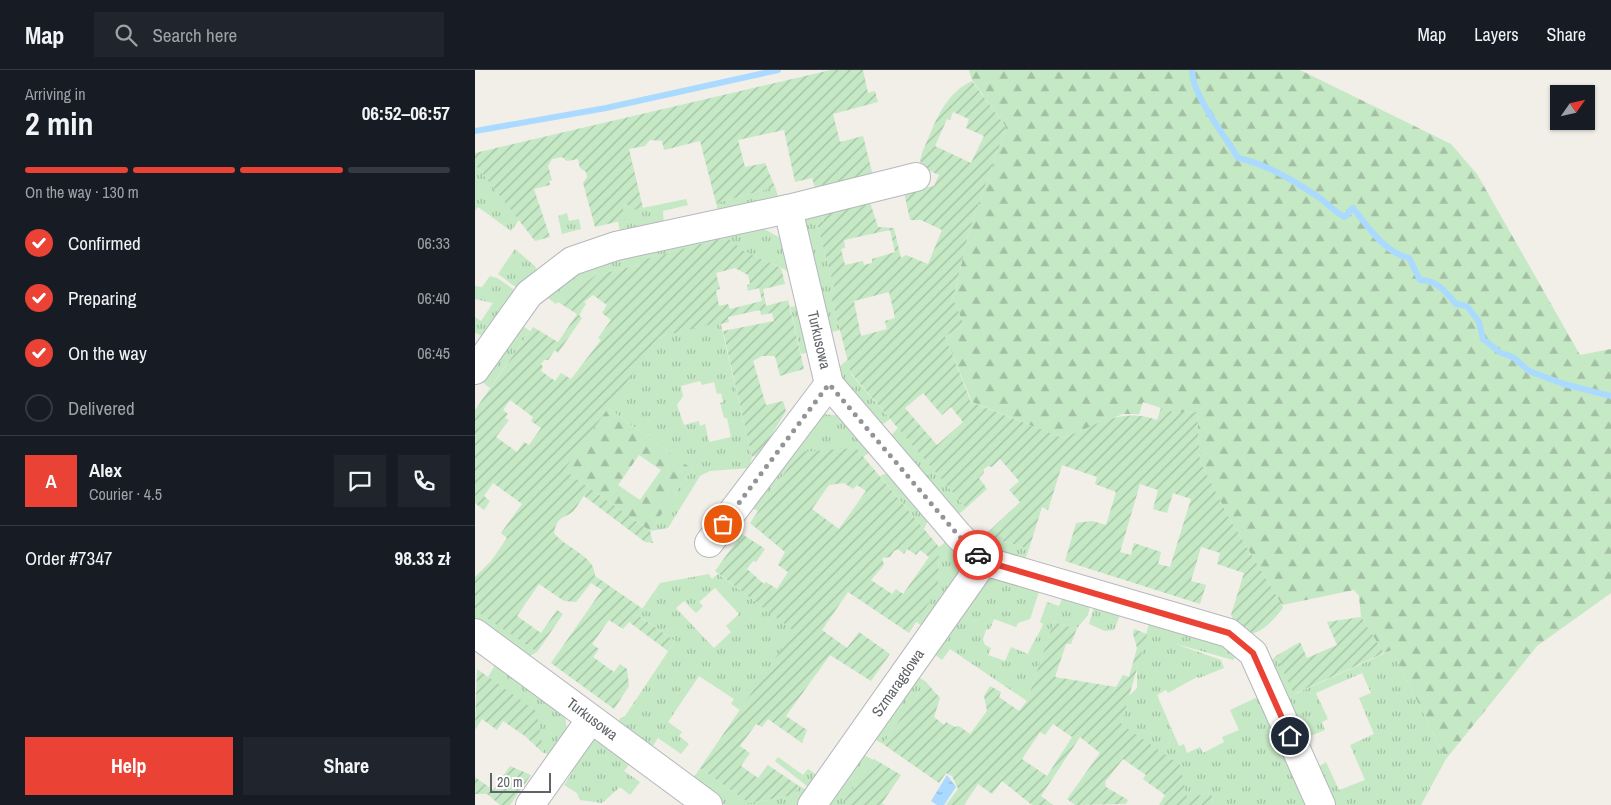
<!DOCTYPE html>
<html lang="en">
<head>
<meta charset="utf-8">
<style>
  body { margin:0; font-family:"Archivo Narrow",sans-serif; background:#20242c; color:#f1f3f6; height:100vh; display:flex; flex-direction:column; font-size:19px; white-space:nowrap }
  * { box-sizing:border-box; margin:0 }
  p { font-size:16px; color:#9ea1a6 }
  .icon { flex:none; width:28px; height:28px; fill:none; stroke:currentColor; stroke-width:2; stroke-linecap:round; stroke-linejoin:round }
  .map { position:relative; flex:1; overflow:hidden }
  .sheet { display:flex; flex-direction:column; background:#171b24; width:475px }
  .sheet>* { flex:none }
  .needle { width:32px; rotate:56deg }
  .tools { position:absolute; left:1075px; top:15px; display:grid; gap:10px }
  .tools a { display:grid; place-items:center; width:45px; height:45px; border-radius:0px; background:#171b24; box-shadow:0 1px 4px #0004; font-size:25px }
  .scale { position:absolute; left:15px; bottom:12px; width:61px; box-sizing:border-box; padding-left:5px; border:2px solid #5f6368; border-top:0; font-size:14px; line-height:18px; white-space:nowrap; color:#5f6368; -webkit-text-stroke:4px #fff; paint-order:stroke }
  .pin { position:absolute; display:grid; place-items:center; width:42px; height:42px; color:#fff; margin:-21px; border:2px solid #fff; border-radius:50%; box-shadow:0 1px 5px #0007 }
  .courier { position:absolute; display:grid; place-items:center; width:50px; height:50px; margin:-25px; border:4px solid #ea4335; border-radius:50%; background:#fff; color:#222; box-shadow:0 1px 6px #0007 }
  .summary em { font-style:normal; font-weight:800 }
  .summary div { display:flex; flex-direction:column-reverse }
  .summary { display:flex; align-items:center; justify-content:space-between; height:85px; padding:0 25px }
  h1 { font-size:32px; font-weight:800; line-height:38px }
  .bar { display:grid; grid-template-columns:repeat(4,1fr); gap:8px 5px; align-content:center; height:60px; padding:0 25px }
  .bar i { height:6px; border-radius:4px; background:#363941 }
  .bar .on { background:#ea4335 }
  .bar p { grid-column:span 4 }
  .line { display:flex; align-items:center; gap:12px; padding:0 25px; border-top:1px solid #363941 }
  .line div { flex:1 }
  .round { display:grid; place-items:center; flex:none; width:52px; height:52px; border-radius:0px; background:#20242c }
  ol { padding:0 25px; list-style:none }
  li { display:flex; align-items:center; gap:15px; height:55px }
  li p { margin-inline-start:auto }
  li .icon { padding:5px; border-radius:50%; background:#ea4335; color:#fff; stroke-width:4 }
  li:last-child { color:#9ea1a6 }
  li i { width:28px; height:28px; border:2px solid #363941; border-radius:50% }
  .primary-button { display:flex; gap:10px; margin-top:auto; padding:10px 25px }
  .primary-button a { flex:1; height:58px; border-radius:0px; background:#ea4335; color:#fff; font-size:20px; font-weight:800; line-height:58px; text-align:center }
  .primary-button a+a { background:#20242c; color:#f1f3f6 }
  header { display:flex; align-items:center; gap:30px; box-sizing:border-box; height:70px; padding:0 25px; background:#171b24; border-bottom:1px solid #363941 }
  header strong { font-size:24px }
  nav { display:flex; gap:28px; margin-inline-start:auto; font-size:18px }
  .search { width:350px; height:45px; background:#20242c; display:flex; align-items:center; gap:12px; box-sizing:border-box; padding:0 18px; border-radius:0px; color:#9ea1a6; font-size:19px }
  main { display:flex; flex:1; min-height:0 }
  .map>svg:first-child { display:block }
  .grass { fill:url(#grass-tufts); fill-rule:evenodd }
  .forest { fill:url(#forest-firs); fill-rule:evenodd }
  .garden { fill:url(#garden-furrows); fill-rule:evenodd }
  .water { fill:url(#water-ripples) }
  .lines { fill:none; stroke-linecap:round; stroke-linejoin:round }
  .stream { stroke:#aadaff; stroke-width:6 }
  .minor-casing { stroke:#b5b8bc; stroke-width:30 }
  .minor { stroke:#fff; stroke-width:28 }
  .done { stroke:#929495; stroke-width:5; stroke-dasharray:0 9 }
  .route { stroke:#ea4335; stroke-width:6 }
  .labels { text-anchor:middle; stroke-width:5; stroke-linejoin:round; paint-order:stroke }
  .street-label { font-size:15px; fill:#5f6368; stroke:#fff }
</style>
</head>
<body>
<header>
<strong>Map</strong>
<div class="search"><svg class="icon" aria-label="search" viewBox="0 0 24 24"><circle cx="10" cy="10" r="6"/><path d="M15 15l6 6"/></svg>Search here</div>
<nav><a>Map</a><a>Layers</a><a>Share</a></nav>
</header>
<main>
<section class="sheet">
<div class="summary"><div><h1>2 min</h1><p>Arriving in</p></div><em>06:52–06:57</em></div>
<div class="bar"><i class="on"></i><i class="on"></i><i class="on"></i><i></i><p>On the way · 130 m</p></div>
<ol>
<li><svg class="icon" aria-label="check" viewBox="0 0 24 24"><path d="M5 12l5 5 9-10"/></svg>Confirmed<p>06:33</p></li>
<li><svg class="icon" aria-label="check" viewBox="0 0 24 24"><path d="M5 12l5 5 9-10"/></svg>Preparing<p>06:40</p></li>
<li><svg class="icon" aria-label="check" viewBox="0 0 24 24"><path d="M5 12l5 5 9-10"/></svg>On the way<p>06:45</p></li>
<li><i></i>Delivered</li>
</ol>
<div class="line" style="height:90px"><b class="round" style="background:#ea4335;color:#fff">A</b><div><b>Alex</b><p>Courier · 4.5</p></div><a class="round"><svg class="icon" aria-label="chat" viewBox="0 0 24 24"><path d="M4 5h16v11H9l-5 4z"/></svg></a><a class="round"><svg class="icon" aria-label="phone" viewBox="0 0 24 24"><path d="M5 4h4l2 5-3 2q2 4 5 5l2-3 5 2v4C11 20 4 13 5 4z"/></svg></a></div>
<div class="line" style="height:65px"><div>Order #7347</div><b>98.33 zł</b></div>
<div class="primary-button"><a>Help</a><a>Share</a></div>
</section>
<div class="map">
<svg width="1136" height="735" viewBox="0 0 1136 735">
  <defs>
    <pattern id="grass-tufts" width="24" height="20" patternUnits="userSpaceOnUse" patternTransform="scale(1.25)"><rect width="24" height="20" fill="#c5e8c5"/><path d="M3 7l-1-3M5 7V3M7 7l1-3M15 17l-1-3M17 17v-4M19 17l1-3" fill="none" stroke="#a3c0a4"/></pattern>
    <pattern id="forest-firs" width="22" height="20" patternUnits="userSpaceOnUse" patternTransform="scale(1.25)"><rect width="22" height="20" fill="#c5e8c5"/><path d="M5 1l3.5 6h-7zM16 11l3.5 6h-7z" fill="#a3c0a4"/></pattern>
    <pattern id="garden-furrows" width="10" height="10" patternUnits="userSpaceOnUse" patternTransform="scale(1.25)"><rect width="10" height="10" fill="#c5e8c5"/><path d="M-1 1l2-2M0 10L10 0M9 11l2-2" fill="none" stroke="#a3c0a4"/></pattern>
    <pattern id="water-ripples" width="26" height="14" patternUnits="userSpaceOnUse" patternTransform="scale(1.25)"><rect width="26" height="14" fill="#aadaff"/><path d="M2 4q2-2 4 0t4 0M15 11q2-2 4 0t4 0" fill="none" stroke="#8eb4d2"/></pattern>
  </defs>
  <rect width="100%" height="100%" fill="#f1efe8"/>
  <g class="grass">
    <path d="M0,94L44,150L36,161L3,137L0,141Z"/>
    <path d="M300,117L303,126L301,129L243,142L241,133Z"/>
    <path d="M211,129L213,135L188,141L189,157L146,167L143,151L146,134L153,135L158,140Z"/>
    <path d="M345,140L349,151L342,153L360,221L355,222L365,260L353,263L327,149Z"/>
    <path d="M92,143L94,151L104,149L106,159L87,164L83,146Z"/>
    <path d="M284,156L309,170L321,201L313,203L311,200L269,181L250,167L164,195L121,205L81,234L69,225L109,196Z"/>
    <path d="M40,179L60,196L63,204L46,221L23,204Z"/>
    <path d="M15,206L22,208L44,223L11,267L0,263V247L6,251L18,233L0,229V216L7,217Z"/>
    <path d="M327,235L338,281L326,284L315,237Z"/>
    <path d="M245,251L277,387L274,398L235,401L225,406L193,458L175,461L217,399L132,337L184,267ZM225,311L227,315L239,312L242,324L246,323L248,332L245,333L249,348H252L256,367L234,372L230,354L225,356L224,351L209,355L202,335L208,326L206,316Z"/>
    <path d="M48,256L55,261L15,318L6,311Z"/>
    <path d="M373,289L376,304L415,349L407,355L373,323L362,299Z"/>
    <path d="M348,344L368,346L398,380L388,387L324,382L283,441L274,437Z"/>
    <path d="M423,358L491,438L483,445L413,369Z"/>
    <path d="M417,401L455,446L449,459L405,406Z"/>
    <path d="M512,463L516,467L554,479L549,493L506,474V468Z"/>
    <path d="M476,468L492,493L452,559L441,552L463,519L464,477Z"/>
    <path d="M234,504L237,509L243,504L320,561L265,640L256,634L259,629L224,606L193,652L207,662L204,666L214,674L206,684L183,668L175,680L143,656L145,648L150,646L200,571L163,545L185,513ZM240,518L264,544L251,556L256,562L239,578L201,538L209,531L221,543L228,536L224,532Z"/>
    <path d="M517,505L566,516L555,549L543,553L541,557L519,549L515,559L511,560L508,569L510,575L516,578L513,585L530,591L536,577L553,584C557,573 564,565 568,554L565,552L572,532L584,536L589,525L616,532L613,545L602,558L586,555L579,551L552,631L475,579L467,590L458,583L509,509Z"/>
    <path d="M620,534L645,545L639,560L630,561L614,554Z"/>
    <path d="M0,540H2L62,582L53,587L0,557Z"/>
    <path d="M675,550L728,564L764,583L758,590L698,573L746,590L749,598L724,608L722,607L693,623L691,620L682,625L704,676L709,674L712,683L725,677L728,683L749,672L747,667L764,660L755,640L787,625L836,735H739L736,723L712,729L646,654L654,626L662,618V598Z"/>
    <path d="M917,580L971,689L946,735H855L840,699L851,692L864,720L890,710L875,675L899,664L884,628L896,623L887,603L841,623L853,649L847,652L850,660L826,670L793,593L801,586L820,624Z"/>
    <path d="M20,595L90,645L92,661L79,687L67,682L68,678L13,607Z"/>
    <path d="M441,605L451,612L408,674L397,668Z"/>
    <path d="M120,668L158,690L149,701L165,712L155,725L145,717L127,733L105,730L102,723L89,715L97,703L91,698L113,671Z"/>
    <path d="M386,683L398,690L370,731L376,735H349Z"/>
    <path d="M303,687L328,705L333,699L345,707L337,720L300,691Z"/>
    <path d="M225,698L274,733L318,725L324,716L335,722L327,735H250L219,711L218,709Z"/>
  </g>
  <g class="forest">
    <path d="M494,0H825L976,74L1002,104L1105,285L1136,279V523L1062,576L971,689L917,580L909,583L886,547L884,526L879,520L807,535L754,448L725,391L722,342L701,343L668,332L664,344H648L588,368L497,332L470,266L489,255L478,230L494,161L531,57L497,10Z"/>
    <path d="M132,337L217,399L175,461L89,400ZM164,385L186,400L165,430L143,415Z"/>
  </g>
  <g class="garden">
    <path d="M356,0H388L393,23L400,21L403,32L358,44L365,72L388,66L398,106L341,121L337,108L320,112L309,60L263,70L270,97L290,93L300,117L241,133L225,71L189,80L187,71L175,70L170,76L154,79L168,138L158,140L153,135L147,134L150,150L120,157L108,113L112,107L111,102L105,98L103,89L92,91L87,87L77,89L73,96L77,110L74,111L75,115L59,119L75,167L60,171L0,94V83Z"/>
    <path d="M497,11L531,57L494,161L478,229L489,255L470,266L496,332L588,368C622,355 646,337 682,350L686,338L701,343L722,342L725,391L754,448L807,535L808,538C801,547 781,572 768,561C763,558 759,550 756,545L769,503L742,494L745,483L726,477L716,511L731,515L725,534L590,491L601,453L617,451L631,455L641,422L620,414L622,407L587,395L573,440L567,437L554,479L516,467L512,463L545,432L534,420L544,411L525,389L517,397L513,396L509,399V403L504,408L512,419L491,438L376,303L355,222L360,221L342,153L349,151L345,140L394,129L403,157L419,158L426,188L431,185L453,194L467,160L446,150H435L429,122L459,116L464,105L451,99L445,91L447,83C459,56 468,24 497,11ZM478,42L494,49L491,58L509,66L496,93L460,76L472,49L475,50ZM415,160L420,182L397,189V193L389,195L388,191L370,195L366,179L370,178L369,170ZM414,222L420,248L410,251L412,259L386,266L379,231ZM448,323L467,345L476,337L488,352L462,375L430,338ZM665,414L683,420L678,439L692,443L698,423L716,429L695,497L683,494L686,482L659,473L656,485L645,482Z"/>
    <path d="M251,167L269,181L306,198L310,214L288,219L291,236L313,230L329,299L305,306L300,286H287L278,291L291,335L308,331L311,341L285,384L277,387L248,261L299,251L297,243L286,245L285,240L253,247L254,252L246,254L245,252L184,267L89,400L175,461L178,473L170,472L109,426C105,430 101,440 96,443C86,449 82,448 79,463C91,479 120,485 120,506L168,539L164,546L200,571L193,581L154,552L148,559L134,550L117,574L124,579L118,587L139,602L145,594L152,599L154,616L139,639L76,593L127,520L116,513L101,532L89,531L64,514L42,546L66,563L82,540L88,544L62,582L0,540V507L16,491L32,468L26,463L47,434L18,413L9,426L15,431L9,440L0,433V340L58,257L83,272L102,244L83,232L121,205L164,195L169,190ZM260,198L273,205L275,214L272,215L273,221L284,218L287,231L255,239L253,234L244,236L241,220L245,219L241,203ZM118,225L132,235L127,243L136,250L123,268L126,270L96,309L86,303L80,311L66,301L68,297L66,294L69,290H73L80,280L83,283L107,248L104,245L111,234L109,232ZM35,330L58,347L56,351L66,358L54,375L49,372L42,382L21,367L34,350L30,348L33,344L28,340Z"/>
    <path d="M381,378L464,477L463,519L434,563L373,522L347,560L372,578L384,562L415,584L396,611L355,585L311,646L332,660L327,673L293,649L287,657L281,654L265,676L275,683L266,696L283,708L293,695L324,716L318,725L274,733L225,698L319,561L240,501L267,464L290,479L281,492L278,491L272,499L289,514L291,512L302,519L313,502L303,495L310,482L275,453L324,382ZM369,413L378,419L382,415L391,421L364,459L337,439L354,415ZM423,479L429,484L432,479L441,485L445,480L454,487L428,524L421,519L417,524L396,510L409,495L407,488L415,487L419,481Z"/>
    <path d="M886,547L909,583L819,624L801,586L825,572L832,588L862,575L852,552Z"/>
    <path d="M579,551L586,555L602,558L596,574H591L580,607L641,617L648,605L654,607L662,578L658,564L659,559L672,564L646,654L705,695L712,728L736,723L739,735H684L690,725L668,709L671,705L648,689L630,712L631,717L653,730L651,734L600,735L592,729L625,683L605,667L566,726L578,735H557L527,711L517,724L503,714L489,735H471L483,719L477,706L471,703L464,713L408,674L451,612L465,628L459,647L469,655L471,652L480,657L484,656L495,664L512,641L509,626L515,616L526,622L524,627L544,641L552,631ZM578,654L597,667L572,706L547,689L565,662L570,665Z"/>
    <path d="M2,599L61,641L68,678L67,682L50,666L28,651L22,660L7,649L0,660Z"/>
    <path d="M399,689L426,705L407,733L409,735H376L369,731Z"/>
    <path d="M35,696L56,705L35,735H25L12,724H0V707L18,720Z"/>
  </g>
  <path class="water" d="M472,705L481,717L469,735H462L456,731Z"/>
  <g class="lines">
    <g class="stream">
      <path d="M717,0C717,26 750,65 763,88C794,95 819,111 845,128C854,135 859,142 870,147L878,138C893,157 910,183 934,188L945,210C962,210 971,222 981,234L992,236L1004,252L1008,269L1026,283L1038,287L1054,301L1089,314L1136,326"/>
      <path d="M0,61L131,38L303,0"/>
    </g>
    <g class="minor-casing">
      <g id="minor">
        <path d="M313,139L441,107"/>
        <path d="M0,300L54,224L97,191L141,176L313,139L354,314L483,465L509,491L754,563L778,583L846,735"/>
        <path d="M234,473L354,314"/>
        <path d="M0,563L233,735"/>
        <path d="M55,735L116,649"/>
        <path d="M337,735L509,491"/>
      </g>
    </g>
    <use href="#minor" class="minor"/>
  </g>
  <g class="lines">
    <path class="done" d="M248,454L354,314L483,465L503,485"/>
    <path class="route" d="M503,485L509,491L754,563L778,583L815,666"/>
  </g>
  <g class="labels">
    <g class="street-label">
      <text transform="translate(344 270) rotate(77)" y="5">Turkusowa</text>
      <text transform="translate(423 613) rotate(-55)" y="5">Szmaragdowa</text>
      <text transform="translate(117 649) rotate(37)" y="5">Turkusowa</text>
    </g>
  </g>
</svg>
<div class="tools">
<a><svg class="needle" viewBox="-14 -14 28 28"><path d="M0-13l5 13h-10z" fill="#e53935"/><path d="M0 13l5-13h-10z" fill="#9ea1a6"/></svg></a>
</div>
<div class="scale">20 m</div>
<div class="pin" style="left:248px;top:454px;background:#ea580c"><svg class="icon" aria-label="bag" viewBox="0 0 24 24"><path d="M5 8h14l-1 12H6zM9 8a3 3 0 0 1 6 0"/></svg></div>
<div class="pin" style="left:815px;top:666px;background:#1f2937"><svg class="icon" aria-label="home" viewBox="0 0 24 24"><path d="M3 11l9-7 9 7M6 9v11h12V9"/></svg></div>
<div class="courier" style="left:503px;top:485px"><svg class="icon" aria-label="car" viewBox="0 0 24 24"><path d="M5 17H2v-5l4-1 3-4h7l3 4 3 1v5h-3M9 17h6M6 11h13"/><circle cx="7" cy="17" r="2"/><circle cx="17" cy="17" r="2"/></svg></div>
</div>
</main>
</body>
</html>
